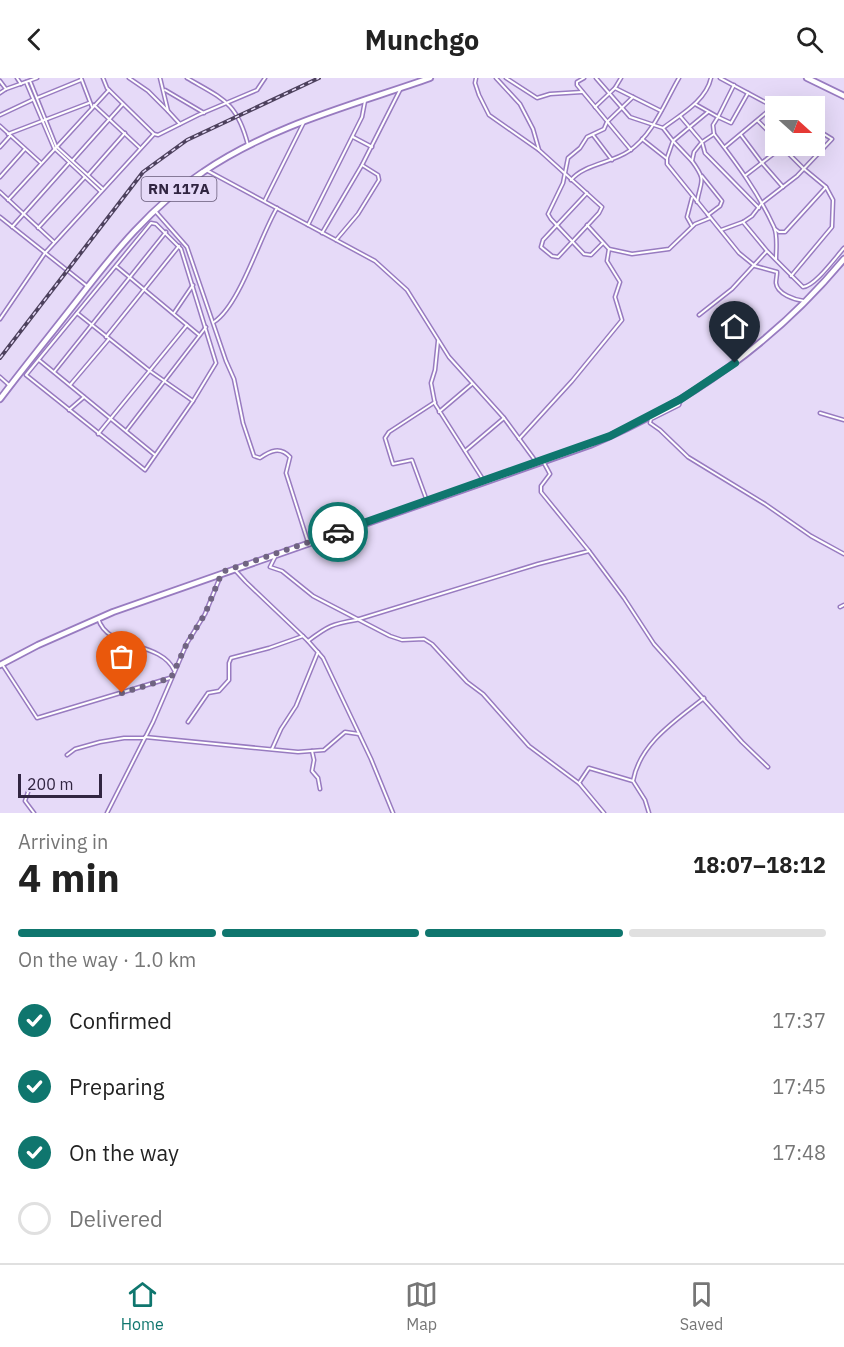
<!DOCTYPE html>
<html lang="en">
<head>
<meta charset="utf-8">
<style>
  body { margin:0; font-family:"IBM Plex Sans",sans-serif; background:#f2f2f2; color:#222; height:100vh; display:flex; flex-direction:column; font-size:22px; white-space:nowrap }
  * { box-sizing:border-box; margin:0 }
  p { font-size:20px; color:#767676 }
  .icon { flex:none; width:33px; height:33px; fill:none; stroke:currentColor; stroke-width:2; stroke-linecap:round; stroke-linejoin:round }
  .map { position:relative; height:735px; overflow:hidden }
  .panel { display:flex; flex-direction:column; background:#fff; flex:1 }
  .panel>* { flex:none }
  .needle { width:39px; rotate:111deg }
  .controls { position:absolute; left:765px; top:18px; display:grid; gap:12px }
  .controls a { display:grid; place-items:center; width:60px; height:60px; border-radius:0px; background:#fff; box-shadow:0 6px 24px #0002; font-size:30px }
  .scale { position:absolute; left:18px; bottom:15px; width:84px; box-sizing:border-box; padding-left:6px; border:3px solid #312541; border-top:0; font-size:16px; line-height:21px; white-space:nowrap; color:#312541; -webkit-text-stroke:4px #e6daf8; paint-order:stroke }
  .pin { position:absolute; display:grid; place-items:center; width:51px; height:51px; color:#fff; margin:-62px -26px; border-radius:50% 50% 50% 0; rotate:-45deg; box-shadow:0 0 6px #0007 }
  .pin .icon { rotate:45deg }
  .courier { position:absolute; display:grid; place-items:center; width:60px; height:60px; margin:-30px; border:4px solid #0f766e; border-radius:50%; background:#fff; color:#222; box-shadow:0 2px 8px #0007 }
  .head em { font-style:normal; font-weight:700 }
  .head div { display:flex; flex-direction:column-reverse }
  .head { display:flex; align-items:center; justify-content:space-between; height:102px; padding:0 18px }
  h1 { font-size:39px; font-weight:700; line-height:45px }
  .bar { display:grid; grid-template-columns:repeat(4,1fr); gap:9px 6px; align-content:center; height:72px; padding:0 18px }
  .bar i { height:8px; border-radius:4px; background:#e0e0e0 }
  .bar .current { background:#0f766e }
  .bar p { grid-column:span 4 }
  ol { padding:0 18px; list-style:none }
  li { display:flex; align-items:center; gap:18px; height:66px }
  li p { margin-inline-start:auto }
  li .icon { padding:6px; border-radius:50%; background:#0f766e; color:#fff; stroke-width:4 }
  li:last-child { color:#767676 }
  li i { width:33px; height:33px; border:3px solid #e0e0e0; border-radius:50% }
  header { display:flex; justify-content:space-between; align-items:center; height:78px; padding:0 18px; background:#fff; font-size:27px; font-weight:700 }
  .dock { display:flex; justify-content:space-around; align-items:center; height:84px; border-top:2px solid #e0e0e0; background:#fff; font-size:16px; color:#767676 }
  .dock a { display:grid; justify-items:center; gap:3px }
  .dock .current { color:#0f766e }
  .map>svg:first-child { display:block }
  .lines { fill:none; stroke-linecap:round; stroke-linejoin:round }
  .minor-casing { stroke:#987bc0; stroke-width:5 }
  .primary-casing { stroke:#987bc0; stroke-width:8 }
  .minor { stroke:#fff; stroke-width:2 }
  .primary { stroke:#fff; stroke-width:4.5 }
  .rail-casing { stroke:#4d415d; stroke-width:4 }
  .rail { stroke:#e6daf8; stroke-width:1.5; stroke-dasharray:4.5; stroke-linecap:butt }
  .done { stroke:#706481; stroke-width:6; stroke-dasharray:0 10.8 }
  .route { stroke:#0f766e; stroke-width:8 }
  .labels { text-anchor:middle; stroke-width:6; stroke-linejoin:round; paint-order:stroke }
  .shield { fill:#e6daf8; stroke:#675b78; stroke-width:1.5 }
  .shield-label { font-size:15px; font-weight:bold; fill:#312541 }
</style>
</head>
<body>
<header><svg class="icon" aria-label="back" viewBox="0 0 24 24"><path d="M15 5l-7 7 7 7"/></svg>Munchgo<svg class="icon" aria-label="search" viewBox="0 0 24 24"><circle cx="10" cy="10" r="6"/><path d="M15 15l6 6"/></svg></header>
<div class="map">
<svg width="844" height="735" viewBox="0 0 844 735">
  <rect width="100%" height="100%" fill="#e6daf8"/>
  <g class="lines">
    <g class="minor-casing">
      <g id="minor">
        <path d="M17,0L21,6"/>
        <path d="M81,0L92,29"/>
        <path d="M103,0L107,10L154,56L158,57L198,37L257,12L265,0"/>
        <path d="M129,0L148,13L168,33"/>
        <path d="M160,0L168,33L180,46"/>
        <path d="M187,0C223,21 237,24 248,67"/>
        <path d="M476,0L475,5L479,17L489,37L539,72"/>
        <path d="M496,0L520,26L533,51L539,72L602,129L599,135L558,179L552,178L541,169L543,162L587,115"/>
        <path d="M506,0L537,20L550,16L582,14"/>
        <path d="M584,0L577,4V7L631,72"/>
        <path d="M596,0L630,39L663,50C680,37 706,23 711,0"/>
        <path d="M621,0L615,10L661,33"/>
        <path d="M720,0L776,30"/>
        <path d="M0,3L6,11"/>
        <path d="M30,3L56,68L103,111"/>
        <path d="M26,4L54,70L100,113"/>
        <path d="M734,7L718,39L731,45L748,15"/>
        <path d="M165,12L204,35"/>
        <path d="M0,15L6,11L37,0"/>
        <path d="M37,20L81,2"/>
        <path d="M695,26L718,39L713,47L714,56L702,64L705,75L759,130"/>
        <path d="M94,27L140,70"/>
        <path d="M595,29L615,10"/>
        <path d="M0,37L32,22"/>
        <path d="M680,38L702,64L694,74L692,83C707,104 701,101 697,124"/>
        <path d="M758,43L776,61"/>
        <path d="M0,48L41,85"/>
        <path d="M663,50L673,63L667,80V86L739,175L755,188L777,194C777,198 776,201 776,205C777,216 795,222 804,223"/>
        <path d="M8,56L89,25"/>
        <path d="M714,56C737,86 758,114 774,149C778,158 776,172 776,181"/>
        <path d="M593,57L612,82"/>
        <path d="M741,57L762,85L783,109"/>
        <path d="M353,59L372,69"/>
        <path d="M642,61L666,80"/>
        <path d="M781,68L803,90L826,109L833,122L832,149L791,198"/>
        <path d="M0,69L10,58"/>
        <path d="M725,69L773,29"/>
        <path d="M73,82L123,26"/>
        <path d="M692,83L673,63L708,34"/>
        <path d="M208,93L375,183L407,212L449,279L504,340L537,385"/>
        <path d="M88,97L125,55"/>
        <path d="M746,97L781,70"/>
        <path d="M702,98L722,123L720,128L708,137"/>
        <path d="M0,99L25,71"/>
        <path d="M571,102C584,86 612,85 629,73C653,57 665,24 679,0"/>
        <path d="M0,114L54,164"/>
        <path d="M8,122L109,12"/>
        <path d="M265,122L304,44"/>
        <path d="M156,134L187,169L226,283L234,301L243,345L254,378L260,380C270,373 280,368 290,379L286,395L308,464"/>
        <path d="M0,139L87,208"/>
        <path d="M743,144L767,173L803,209C815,208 835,180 844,170"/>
        <path d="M151,145L156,146L181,171L216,285L193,323L145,392L26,297Z"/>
        <path d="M308,147L362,39L365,23"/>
        <path d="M587,147L609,171L632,176L669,171L695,146L710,140"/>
        <path d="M692,148L687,139L692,120"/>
        <path d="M12,149L69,85"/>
        <path d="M38,150L85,99"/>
        <path d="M775,151L779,154H785L826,109"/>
        <path d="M721,152L743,144L752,138L762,125L797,98L832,61L814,50"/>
        <path d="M322,155L362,87L401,10"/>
        <path d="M336,162L358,136L379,102L378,97L362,87"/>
        <path d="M603,165L591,177L584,176L551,141L548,136L563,105L568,80L580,70L587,59L604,51L607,44L633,19"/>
        <path d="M116,188L199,257"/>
        <path d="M77,235L150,293L193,323"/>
        <path d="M174,235L193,207"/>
        <path d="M699,237L732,211L766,174"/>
        <path d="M0,241L45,175L154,56"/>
        <path d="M214,244C240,227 260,158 277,130"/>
        <path d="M106,259L179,168"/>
        <path d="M438,263L435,292L431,305L435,326L484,403"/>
        <path d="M39,282L155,377"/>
        <path d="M54,294L166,154"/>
        <path d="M0,299L9,307"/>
        <path d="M70,307L109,261"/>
        <path d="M681,321L679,327L651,341L650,345L660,352L688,379L765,426L811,458L844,476"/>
        <path d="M69,332L84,319"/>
        <path d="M439,334L472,306"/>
        <path d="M820,335L844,342"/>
        <path d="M126,353L206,249"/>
        <path d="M98,356L187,247"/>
        <path d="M519,361L572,303L622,242L615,219L620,204L607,183L609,171"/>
        <path d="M465,373L504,340"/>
        <path d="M543,383L550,396L541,408V414L589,473L624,520L654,566L742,664L768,689"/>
        <path d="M427,423L412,382L393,386L385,360L389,354L435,324"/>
        <path d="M275,479L270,489L282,493L313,518L390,558L402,562L424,561L432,566L467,604L483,616L529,668L580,706"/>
        <path d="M235,492L246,504L308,563L323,580L371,681L393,735"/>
        <path d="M840,529L844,527"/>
        <path d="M98,540C107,573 160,562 174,592"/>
        <path d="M308,563C328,548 332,546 356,542L538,486L589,473"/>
        <path d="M2,586L37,640L170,600"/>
        <path d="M188,644L208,615L219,613L229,602V585L231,580L269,570L303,558"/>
        <path d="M145,659L298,674L324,672L345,654L359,656"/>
        <path d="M272,671L281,651L296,628L318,574"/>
        <path d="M312,673L314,682L312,693L318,700L320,711"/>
        <path d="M67,677L75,671L100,664L124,660H144"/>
        <path d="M633,703C640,665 675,643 704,620"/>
        <path d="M29,711L25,723L34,735"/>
        <path d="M107,735L153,644L187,565L205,536L221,497"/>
        <path d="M604,735L579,705L589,690L633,703L645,722L649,735"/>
      </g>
    </g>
    <g class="primary-casing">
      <g id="primary">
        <path d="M807,0L844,18"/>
        <path d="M0,321C25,288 51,256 76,224C113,176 151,128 203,94C270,48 353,27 430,0"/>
        <path d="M0,587L38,567L113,534L590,367C688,326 776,263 844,181"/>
      </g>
    </g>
    <use href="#minor" class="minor"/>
    <use href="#primary" class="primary"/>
    <g class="rail-casing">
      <path id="rail" d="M0,280L143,94L187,62L319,0"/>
    </g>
    <use href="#rail" class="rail"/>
  </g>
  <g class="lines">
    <path class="done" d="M122,615L171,600L187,565L205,536L222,494L338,454"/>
    <path class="route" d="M338,454L610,358L681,321L735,285"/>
  </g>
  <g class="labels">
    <rect class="shield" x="141.5" y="99" width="75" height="24" rx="4.5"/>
    <g class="shield-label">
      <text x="179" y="116">RN 117A</text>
    </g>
  </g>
</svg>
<div class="controls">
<a><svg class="needle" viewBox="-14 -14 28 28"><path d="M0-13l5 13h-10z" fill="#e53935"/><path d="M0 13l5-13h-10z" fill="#767676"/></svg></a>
</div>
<div class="scale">200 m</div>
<div class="pin" style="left:122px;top:615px;background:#ea580c"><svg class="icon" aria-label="bag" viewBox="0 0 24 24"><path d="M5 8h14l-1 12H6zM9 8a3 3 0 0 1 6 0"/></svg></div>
<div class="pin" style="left:735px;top:285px;background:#1f2937"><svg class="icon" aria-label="home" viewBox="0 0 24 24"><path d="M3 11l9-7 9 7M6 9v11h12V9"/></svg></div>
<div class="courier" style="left:338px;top:454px"><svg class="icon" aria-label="car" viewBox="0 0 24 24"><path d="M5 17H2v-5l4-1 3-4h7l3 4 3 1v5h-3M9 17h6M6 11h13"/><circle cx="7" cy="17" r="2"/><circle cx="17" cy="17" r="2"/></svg></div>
</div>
<section class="panel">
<div class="head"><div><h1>4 min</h1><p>Arriving in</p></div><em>18:07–18:12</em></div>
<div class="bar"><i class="current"></i><i class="current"></i><i class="current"></i><i></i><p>On the way · 1.0 km</p></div>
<ol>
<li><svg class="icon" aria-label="check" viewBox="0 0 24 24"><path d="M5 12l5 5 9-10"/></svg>Confirmed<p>17:37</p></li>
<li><svg class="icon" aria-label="check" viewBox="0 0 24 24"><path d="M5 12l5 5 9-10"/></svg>Preparing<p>17:45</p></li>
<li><svg class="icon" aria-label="check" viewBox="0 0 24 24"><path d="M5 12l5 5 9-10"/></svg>On the way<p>17:48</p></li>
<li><i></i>Delivered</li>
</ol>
</section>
<nav class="dock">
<a class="current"><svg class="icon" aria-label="home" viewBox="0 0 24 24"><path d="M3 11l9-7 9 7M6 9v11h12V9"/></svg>Home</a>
<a><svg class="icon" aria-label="map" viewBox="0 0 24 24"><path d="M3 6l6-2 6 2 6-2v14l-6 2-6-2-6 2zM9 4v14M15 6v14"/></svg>Map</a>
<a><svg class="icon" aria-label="saved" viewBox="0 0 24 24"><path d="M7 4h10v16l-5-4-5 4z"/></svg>Saved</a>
</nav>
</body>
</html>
